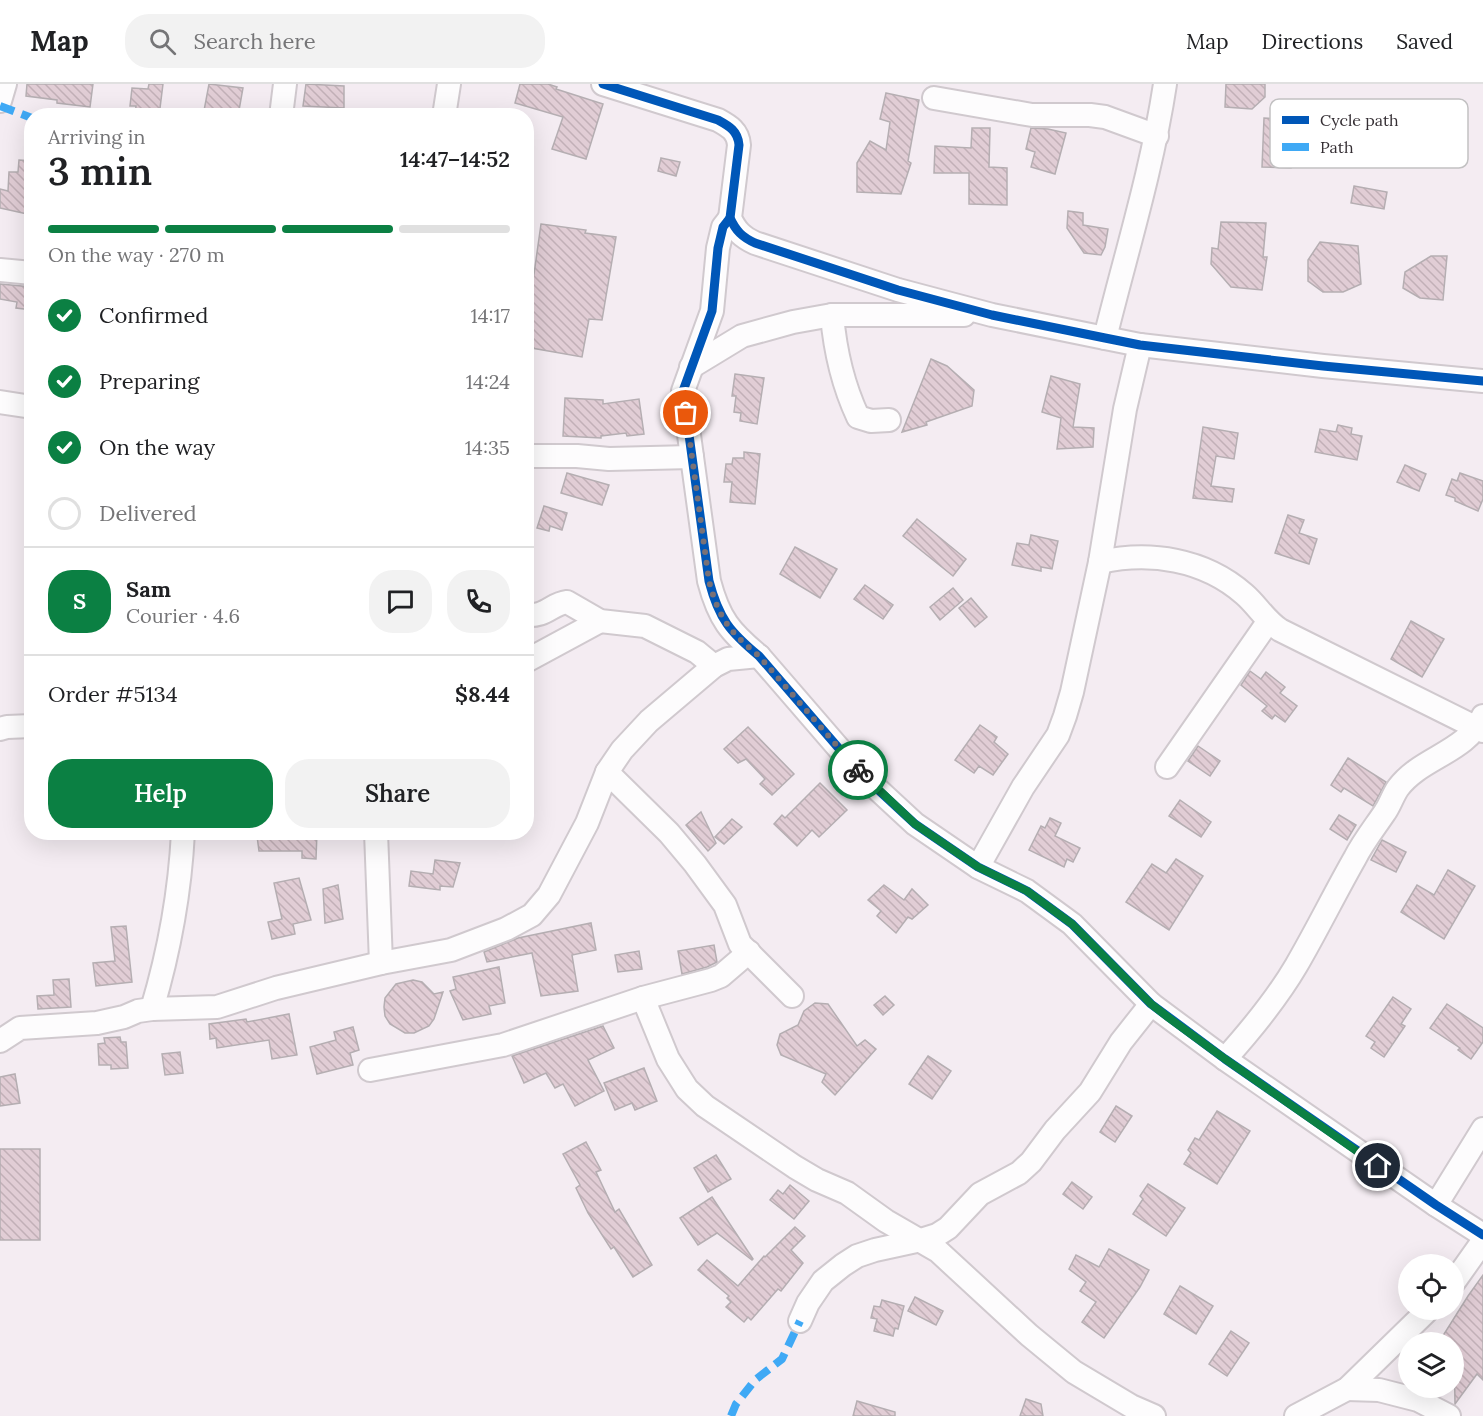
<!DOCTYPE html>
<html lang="en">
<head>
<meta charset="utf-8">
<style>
  body { margin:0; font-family:Lora,serif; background:#f2f2f2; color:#202124; height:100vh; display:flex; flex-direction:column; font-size:22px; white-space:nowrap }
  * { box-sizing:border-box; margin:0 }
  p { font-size:20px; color:#757577 }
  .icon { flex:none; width:33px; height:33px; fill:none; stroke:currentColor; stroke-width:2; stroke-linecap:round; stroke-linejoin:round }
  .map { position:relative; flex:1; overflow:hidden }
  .side { position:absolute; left:24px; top:24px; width:510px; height:732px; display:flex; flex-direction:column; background:#fff; border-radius:24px; box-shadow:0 6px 24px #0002 }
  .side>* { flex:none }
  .fabs { position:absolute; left:1398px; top:1170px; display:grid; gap:12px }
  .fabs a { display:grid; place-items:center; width:66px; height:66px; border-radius:50%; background:#fff; box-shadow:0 6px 24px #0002; font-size:30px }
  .pin { position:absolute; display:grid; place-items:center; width:51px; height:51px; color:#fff; margin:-26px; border:3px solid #fff; border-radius:50%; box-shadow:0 2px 6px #0007 }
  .courier { position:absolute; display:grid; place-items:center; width:60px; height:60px; margin:-30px; border:4px solid #0b8043; border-radius:50%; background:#fff; color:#222; box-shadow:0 2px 8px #0007 }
  .summary em { font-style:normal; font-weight:600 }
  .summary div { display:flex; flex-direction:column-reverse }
  .summary { display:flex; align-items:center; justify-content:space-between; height:102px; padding:0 24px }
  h1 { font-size:39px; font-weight:600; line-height:45px }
  .bar { display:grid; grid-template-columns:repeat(4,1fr); gap:9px 6px; align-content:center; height:72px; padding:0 24px }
  .bar i { height:8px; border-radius:4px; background:#e0e0e0 }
  .bar .selected { background:#0b8043 }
  .bar p { grid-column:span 4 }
  .line { display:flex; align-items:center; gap:15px; padding:0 24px; border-top:2px solid #e0e0e0 }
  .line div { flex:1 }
  .round { display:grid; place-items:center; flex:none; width:63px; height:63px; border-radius:24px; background:#f2f2f2 }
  ol { padding:0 24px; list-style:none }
  li { display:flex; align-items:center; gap:18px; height:66px }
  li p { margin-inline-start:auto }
  li .icon { padding:6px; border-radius:50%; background:#0b8043; color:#fff; stroke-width:4 }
  li:last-child { color:#757577 }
  li i { width:33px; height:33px; border:3px solid #e0e0e0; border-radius:50% }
  .primary-button { display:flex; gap:12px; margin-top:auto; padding:12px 24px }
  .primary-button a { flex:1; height:69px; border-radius:24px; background:#0b8043; color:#fff; font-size:24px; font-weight:600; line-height:69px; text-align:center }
  .primary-button a+a { background:#f2f2f2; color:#202124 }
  header { display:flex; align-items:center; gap:36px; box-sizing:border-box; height:84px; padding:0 30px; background:#fff; border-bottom:2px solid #e0e0e0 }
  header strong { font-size:28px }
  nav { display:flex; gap:33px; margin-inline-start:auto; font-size:21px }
  .search { width:420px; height:54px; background:#f2f2f2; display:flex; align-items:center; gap:15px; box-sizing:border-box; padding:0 21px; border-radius:24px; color:#757577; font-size:22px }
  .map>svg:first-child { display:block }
  .building { fill:url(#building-back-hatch); stroke:#b5aeb2; stroke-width:1.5 }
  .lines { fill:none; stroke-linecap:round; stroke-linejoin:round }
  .minor-casing { stroke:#d0c9ce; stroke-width:26 }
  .minor { stroke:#fdfcfd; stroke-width:22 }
  .quiet { stroke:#3fa9f5; stroke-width:8; stroke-dasharray:15 8; stroke-linecap:butt }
  .cycleway-casing { stroke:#fff; stroke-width:13 }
  .cycleway { stroke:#0057b8; stroke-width:9 }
  .done { stroke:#787176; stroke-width:6; stroke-dasharray:0 10.8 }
  .route { stroke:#0b8043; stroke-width:8 }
  .key { fill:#fff; stroke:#c2c1c2; stroke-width:1.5 }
  .key-label { font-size:16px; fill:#352f34 }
</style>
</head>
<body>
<header>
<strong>Map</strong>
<div class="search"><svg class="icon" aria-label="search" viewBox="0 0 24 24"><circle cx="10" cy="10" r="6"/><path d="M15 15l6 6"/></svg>Search here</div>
<nav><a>Map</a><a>Directions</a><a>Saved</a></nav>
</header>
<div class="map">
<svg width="1483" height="1332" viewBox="0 0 1483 1332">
  <defs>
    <pattern id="building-back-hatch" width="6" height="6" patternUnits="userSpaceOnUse" patternTransform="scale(1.5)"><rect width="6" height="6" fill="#e1cdd5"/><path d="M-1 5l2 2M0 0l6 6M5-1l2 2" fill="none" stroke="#c2b0b7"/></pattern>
  </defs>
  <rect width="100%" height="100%" fill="#f4ecf2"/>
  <g class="building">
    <path d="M27,0H93L90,23L57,19V16L26,12Z"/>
    <path d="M149,0H163L159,32H135L136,22H130L132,4L148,5Z"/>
    <path d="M209,0L243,4L238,32H203Z"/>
    <path d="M306,0L344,2V24L303,22Z"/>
    <path d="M520,0H548L557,3L556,5L603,20L586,75L552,65L563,33L515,19Z"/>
    <path d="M1226,0H1265V13L1252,25L1225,23Z"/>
    <path d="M886,9L919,16L908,77L911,79L901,110L857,108V79L870,57L886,66L890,38L880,35Z"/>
    <path d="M1264,34L1293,36L1291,84L1262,83Z"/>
    <path d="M972,44H990L989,83L1007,84V121L969,120V89H934L935,62L971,64Z"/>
    <path d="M1031,44L1048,45L1066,49L1055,90L1031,83L1035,68L1026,65Z"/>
    <path d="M661,74L680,78L676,92L658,87Z"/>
    <path d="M19,76L32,77V131L0,124V105L8,107L9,88H18Z"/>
    <path d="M1354,102L1387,108L1384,125L1351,119Z"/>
    <path d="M1068,127L1083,129V141L1108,145L1105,163L1101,171L1084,169L1067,144Z"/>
    <path d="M1221,138L1266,139L1263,173H1267L1262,206L1231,203L1211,180L1212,164L1218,165Z"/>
    <path d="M541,140L586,146L585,149L616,153L602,236L589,235L582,273L526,263V205H529L534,190Z"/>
    <path d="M1320,158L1358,162L1361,200L1343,208H1323L1308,197V176Z"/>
    <path d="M1431,172H1447L1443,216L1420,214L1403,204L1405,188Z"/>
    <path d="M0,200L32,203V226L16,224L17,218L0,215Z"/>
    <path d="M931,275L947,282L974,306L972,322L926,338L927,341L902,348Z"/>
    <path d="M735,290L764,294L757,340L740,337L741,329L734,328L736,312H732Z"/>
    <path d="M1051,292L1080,300L1073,343L1094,344L1093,363L1057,365L1061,334L1042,328Z"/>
    <path d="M565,314L603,316V320L639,315L644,350L627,352L626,349L601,352V354L563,352Z"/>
    <path d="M1338,341L1352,344L1351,350L1362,352L1357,376L1315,368L1320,345L1336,348Z"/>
    <path d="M1203,343L1238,349L1234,375L1216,372L1211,402L1234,405L1232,418L1193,414Z"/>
    <path d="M744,368L760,370L755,420L730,418L732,398H724L726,380H732L733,374H744Z"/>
    <path d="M1405,381L1426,390L1419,407L1397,398Z"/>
    <path d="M567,389L609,401L602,421L561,409Z"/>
    <path d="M1460,389L1483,397V415L1478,427L1455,417V414L1446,411L1452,395L1457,397Z"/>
    <path d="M544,422L567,429L562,446L550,442L549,447L537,444Z"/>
    <path d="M1288,431L1304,436L1299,449L1317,455L1309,480L1275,469Z"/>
    <path d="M917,435L966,475L953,492L903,452Z"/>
    <path d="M1031,451L1058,457L1052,485L1041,483V487L1012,481L1017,459L1029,461Z"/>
    <path d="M795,463L837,485L820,514L780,490Z"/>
    <path d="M865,501L893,521L883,535L854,515Z"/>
    <path d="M953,504L963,516L940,536L930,523Z"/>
    <path d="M971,514L987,533L975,543L959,524Z"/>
    <path d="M1411,537L1444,555L1422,593L1391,575Z"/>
    <path d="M1250,587L1261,595L1266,588L1285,603L1280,609L1297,622L1285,638L1275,631L1272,635L1262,627L1267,622L1241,601Z"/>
    <path d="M980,641L997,653L994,658L1008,670L993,691L979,682L974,689L955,676Z"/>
    <path d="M748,643L794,690L772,711L760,700L765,695L746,675L738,679L724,665Z"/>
    <path d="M1198,662L1220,677L1210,692L1188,677Z"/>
    <path d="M1348,674L1386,698L1373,722L1344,704L1341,708L1331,701Z"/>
    <path d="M820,699L847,726L819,753L812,746L797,762L774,740L782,731L785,734Z"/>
    <path d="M1180,716L1211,738L1201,753L1169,732Z"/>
    <path d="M701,728L716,759L708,767L686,741Z"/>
    <path d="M1339,731L1356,741L1347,756L1330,745Z"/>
    <path d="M1050,734L1061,739L1055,752L1080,764L1073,778L1067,775L1064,783L1029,766L1041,742L1045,744Z"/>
    <path d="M732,735L742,743L724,760L715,753Z"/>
    <path d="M279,748H317L316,775L302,774V767H259L257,752Z"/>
    <path d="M1382,756L1406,768L1396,788L1371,776Z"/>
    <path d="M1176,775L1203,792L1169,846L1126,818L1152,780L1166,789Z"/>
    <path d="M435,776L460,779L453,803L440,802V806L409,802L411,787L433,790Z"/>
    <path d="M1448,786L1475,802L1444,855L1401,828L1417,801L1434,811Z"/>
    <path d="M299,794L311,836L293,840L295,850L272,855L268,838L282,835L274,799Z"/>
    <path d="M338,801L343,835L325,839L323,805Z"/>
    <path d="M884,801L904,816L912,805L928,821L912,835L908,833L896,849L877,832L881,827L868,816Z"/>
    <path d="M591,839L596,866L572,871L578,907L541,912L532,869L487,878L484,868L518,854Z"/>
    <path d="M126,842L132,898L96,902L93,879L115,877L111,843Z"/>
    <path d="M714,861L717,878L707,883L682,890L678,867Z"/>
    <path d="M639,867L642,885L618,888L615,871Z"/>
    <path d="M499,883L505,919L489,922L491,930L463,936L450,907L456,905L453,893Z"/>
    <path d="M69,895L71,923L38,925L37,912L54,911L53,896Z"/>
    <path d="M413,896L422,898L434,910L443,908L434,935L429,942L414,949H405L390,940L385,932L384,923L385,914L396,900Z"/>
    <path d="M885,912L894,921L883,931L874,921Z"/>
    <path d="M1393,913L1411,925L1401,940L1405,942L1384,973L1371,964L1375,958L1366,952Z"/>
    <path d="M815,919L828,920L857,962L865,956L876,965L835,1011L822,998L826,990L781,971L777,961L780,950L798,941L804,927Z"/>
    <path d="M1447,920L1483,944V958L1471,975L1458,966L1460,964L1430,944Z"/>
    <path d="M289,930L297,971L272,975L269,956L217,964L216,954L210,955L209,940L246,935L247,938Z"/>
    <path d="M603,942L614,964L588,976L604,1007L575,1022L563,1000L555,1004L546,989L524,999L512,972Z"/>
    <path d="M353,943L359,966L350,969L353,981L317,990L310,963L336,956L334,948Z"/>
    <path d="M120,953L121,958H126L128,984L111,985V981H99L98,960L105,959L104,954Z"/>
    <path d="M180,968L183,989L165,991L162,970Z"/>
    <path d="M928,972L951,987L932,1015L909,1000Z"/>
    <path d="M644,984L657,1017L635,1026L632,1019L615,1026L604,999Z"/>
    <path d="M15,990L20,1019L0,1022V993Z"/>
    <path d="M1116,1022L1132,1032L1115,1058L1100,1048Z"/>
    <path d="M1217,1027L1250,1047L1217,1100L1184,1080L1191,1069L1188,1066L1195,1054L1199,1056Z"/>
    <path d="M586,1058L601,1086L596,1088L615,1128L619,1125L652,1181L633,1193L614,1163L611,1165L588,1129L576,1104L580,1101L563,1070Z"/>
    <rect x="0" y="1065" width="40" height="91"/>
    <path d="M716,1071L731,1095L708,1108L694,1084Z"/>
    <path d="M1072,1098L1092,1113L1083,1125L1063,1110Z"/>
    <path d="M1148,1100L1185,1124L1166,1152L1133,1130L1143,1115L1140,1112Z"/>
    <path d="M790,1101L809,1117L794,1135L770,1116L778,1106L783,1110Z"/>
    <path d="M712,1113L753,1175L752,1176L717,1149L698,1161L680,1134Z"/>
    <path d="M795,1143L805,1152L791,1166L803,1179L781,1207L778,1205L751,1236L748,1233L744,1238L726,1223L731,1218L727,1214L729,1212L698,1186L707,1176L738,1202L764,1172L765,1173Z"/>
    <path d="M1109,1165L1149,1186L1140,1203L1104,1254L1082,1238L1096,1218L1080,1207L1086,1198L1069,1185L1076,1171L1099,1183Z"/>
    <path d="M1483,1191V1296L1477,1290L1455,1320L1454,1258H1439L1468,1212Z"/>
    <path d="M1180,1202L1213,1222L1196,1250L1164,1230Z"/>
    <path d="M915,1213L943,1227L936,1241L908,1227Z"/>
    <path d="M882,1216L904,1222L898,1245L895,1244L893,1252L874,1247L877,1235L871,1234L874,1222L880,1223Z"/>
    <path d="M1231,1247L1249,1259L1227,1292L1209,1280Z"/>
    <path d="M1026,1315L1041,1320L1043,1332H1020Z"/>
    <path d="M857,1317L895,1328V1332H853Z"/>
  </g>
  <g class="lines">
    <g class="minor-casing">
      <g id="minor">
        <path d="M603,0L718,36C729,42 738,47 739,61L730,134C736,147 742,153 755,159L898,206L992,231L1105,254L1140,261L1323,282L1483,297"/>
        <path d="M934,14L1032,31H1090L1105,33L1157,52"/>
        <path d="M0,17L5,0"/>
        <path d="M281,32L285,0"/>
        <path d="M444,32L449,0"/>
        <path d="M730,134L723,143L718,164L712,227L683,307L709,497C719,535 730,548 759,572L861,690L915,740L978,783L1027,807L1072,840L1151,920L1225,975L1436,1121L1483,1151"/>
        <path d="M0,186L32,189"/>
        <path d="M832,231C835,266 843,301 858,333L871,337L889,336"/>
        <path d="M1105,254C1126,169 1152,86 1165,0"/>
        <path d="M691,283L742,252L793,238L832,231H964"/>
        <path d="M0,318L32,323"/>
        <path d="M526,372H577L609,375L692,373"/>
        <path d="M1100,478C1150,467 1204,475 1244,510C1257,521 1265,536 1280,546L1483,647"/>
        <path d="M526,531C546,533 551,520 567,518L600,537L645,542L697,568L714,582"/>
        <path d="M526,577L600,537"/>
        <path d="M0,645L7,643L32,642"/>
        <path d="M1167,683L1268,538"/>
        <path d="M607,688L669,749L695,780L725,821L740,860L792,912"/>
        <path d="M376,748L381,879"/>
        <path d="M978,783L1023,703L1058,651L1065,632L1072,608L1100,478L1125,325L1140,261"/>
        <path d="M643,914L668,975L687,1005L705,1022L795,1083L817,1096L847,1109L886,1137L938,1167L1029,1251L1074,1288L1131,1322L1154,1332"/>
        <path d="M152,925C169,868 180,808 183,748"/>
        <path d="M0,957L20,944L97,939L124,933L138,927L152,925L217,923L276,904L381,879L451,866L506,845L532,831L549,811L587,739L607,688L622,666L649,637L714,582L728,575L759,572"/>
        <path d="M1225,975C1251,946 1276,916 1296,882C1317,846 1335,809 1355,774C1363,758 1375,743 1385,728C1390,721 1393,711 1398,704C1421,673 1466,669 1483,632"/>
        <path d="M370,986L503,961L643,914L711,896L721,892L749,868"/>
        <path d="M1436,1121L1483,1045"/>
        <path d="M1454,1198L1483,1157"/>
        <path d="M800,1237L808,1219L823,1197L843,1181L857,1172L875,1166L921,1156L937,1151L948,1144L980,1110L1019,1089L1031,1078L1055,1046L1090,1008L1121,958L1151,920"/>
        <path d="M1347,1305L1379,1306L1418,1316L1449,1332"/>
        <path d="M1296,1332L1347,1305L1428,1226"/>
      </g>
    </g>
    <use href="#minor" class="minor"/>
    <g class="quiet">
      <path d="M0,22L32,34"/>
      <path d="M731,1332L736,1320L755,1296L782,1275L800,1237"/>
    </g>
    <g class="cycleway-casing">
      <g id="cycleway">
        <path d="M603,0L718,36C729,42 738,47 739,61L730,134C736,147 742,153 755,159L898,206L992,231L1105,254L1140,261L1323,282L1483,297"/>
        <path d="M730,134L723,143L718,164L712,227L683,307L709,497C719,535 730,548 759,572L861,690L915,740L978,783L1027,807L1072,840L1151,920L1225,975L1436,1121L1483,1151"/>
      </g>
    </g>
    <use href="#cycleway" class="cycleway"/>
  </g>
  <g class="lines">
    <path class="done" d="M686,329L709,497C719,535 730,548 759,572L858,686"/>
    <path class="route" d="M858,686L915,740L978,783L1027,807L1072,840L1151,920L1169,934L1225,975L1378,1082"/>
  </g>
  <rect x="1270" y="15" width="198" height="69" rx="9" class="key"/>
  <rect x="1282" y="32" width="27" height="8" fill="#0057b8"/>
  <rect x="1282" y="59" width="27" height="8" fill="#3fa9f5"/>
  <g class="key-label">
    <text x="1320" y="42">Cycle path</text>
    <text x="1320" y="69">Path</text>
  </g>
</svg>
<div class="fabs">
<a><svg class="icon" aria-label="locate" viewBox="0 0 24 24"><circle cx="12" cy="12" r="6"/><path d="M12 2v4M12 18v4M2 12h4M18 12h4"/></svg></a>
<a><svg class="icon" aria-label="layers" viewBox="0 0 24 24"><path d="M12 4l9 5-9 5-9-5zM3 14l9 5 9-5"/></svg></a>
</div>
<div class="pin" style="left:686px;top:329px;background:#ea580c"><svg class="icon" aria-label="bag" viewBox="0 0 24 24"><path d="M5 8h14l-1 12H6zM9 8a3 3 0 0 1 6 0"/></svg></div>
<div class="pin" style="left:1378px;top:1082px;background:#1f2937"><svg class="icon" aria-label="home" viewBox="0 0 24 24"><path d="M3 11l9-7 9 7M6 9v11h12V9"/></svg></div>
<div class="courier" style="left:858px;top:686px"><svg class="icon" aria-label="bike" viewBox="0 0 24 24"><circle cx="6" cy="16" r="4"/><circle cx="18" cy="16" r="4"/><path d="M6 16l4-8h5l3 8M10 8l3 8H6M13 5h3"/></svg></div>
<section class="side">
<div class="summary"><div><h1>3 min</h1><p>Arriving in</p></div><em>14:47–14:52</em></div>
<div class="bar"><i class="selected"></i><i class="selected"></i><i class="selected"></i><i></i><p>On the way · 270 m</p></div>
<ol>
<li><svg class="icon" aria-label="check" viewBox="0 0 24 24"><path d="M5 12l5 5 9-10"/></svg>Confirmed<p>14:17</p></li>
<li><svg class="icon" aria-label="check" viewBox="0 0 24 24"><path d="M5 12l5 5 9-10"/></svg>Preparing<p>14:24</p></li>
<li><svg class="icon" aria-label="check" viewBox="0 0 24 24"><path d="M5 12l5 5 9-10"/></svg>On the way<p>14:35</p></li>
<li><i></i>Delivered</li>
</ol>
<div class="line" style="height:108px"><b class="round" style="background:#0b8043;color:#fff">S</b><div><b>Sam</b><p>Courier · 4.6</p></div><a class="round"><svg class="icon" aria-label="chat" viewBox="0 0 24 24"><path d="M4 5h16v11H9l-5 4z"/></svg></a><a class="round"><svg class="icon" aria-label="phone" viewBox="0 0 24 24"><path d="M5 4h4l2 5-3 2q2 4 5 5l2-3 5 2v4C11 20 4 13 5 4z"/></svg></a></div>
<div class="line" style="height:78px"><div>Order #5134</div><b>$8.44</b></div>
<div class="primary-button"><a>Help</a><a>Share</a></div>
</section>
</div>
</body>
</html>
